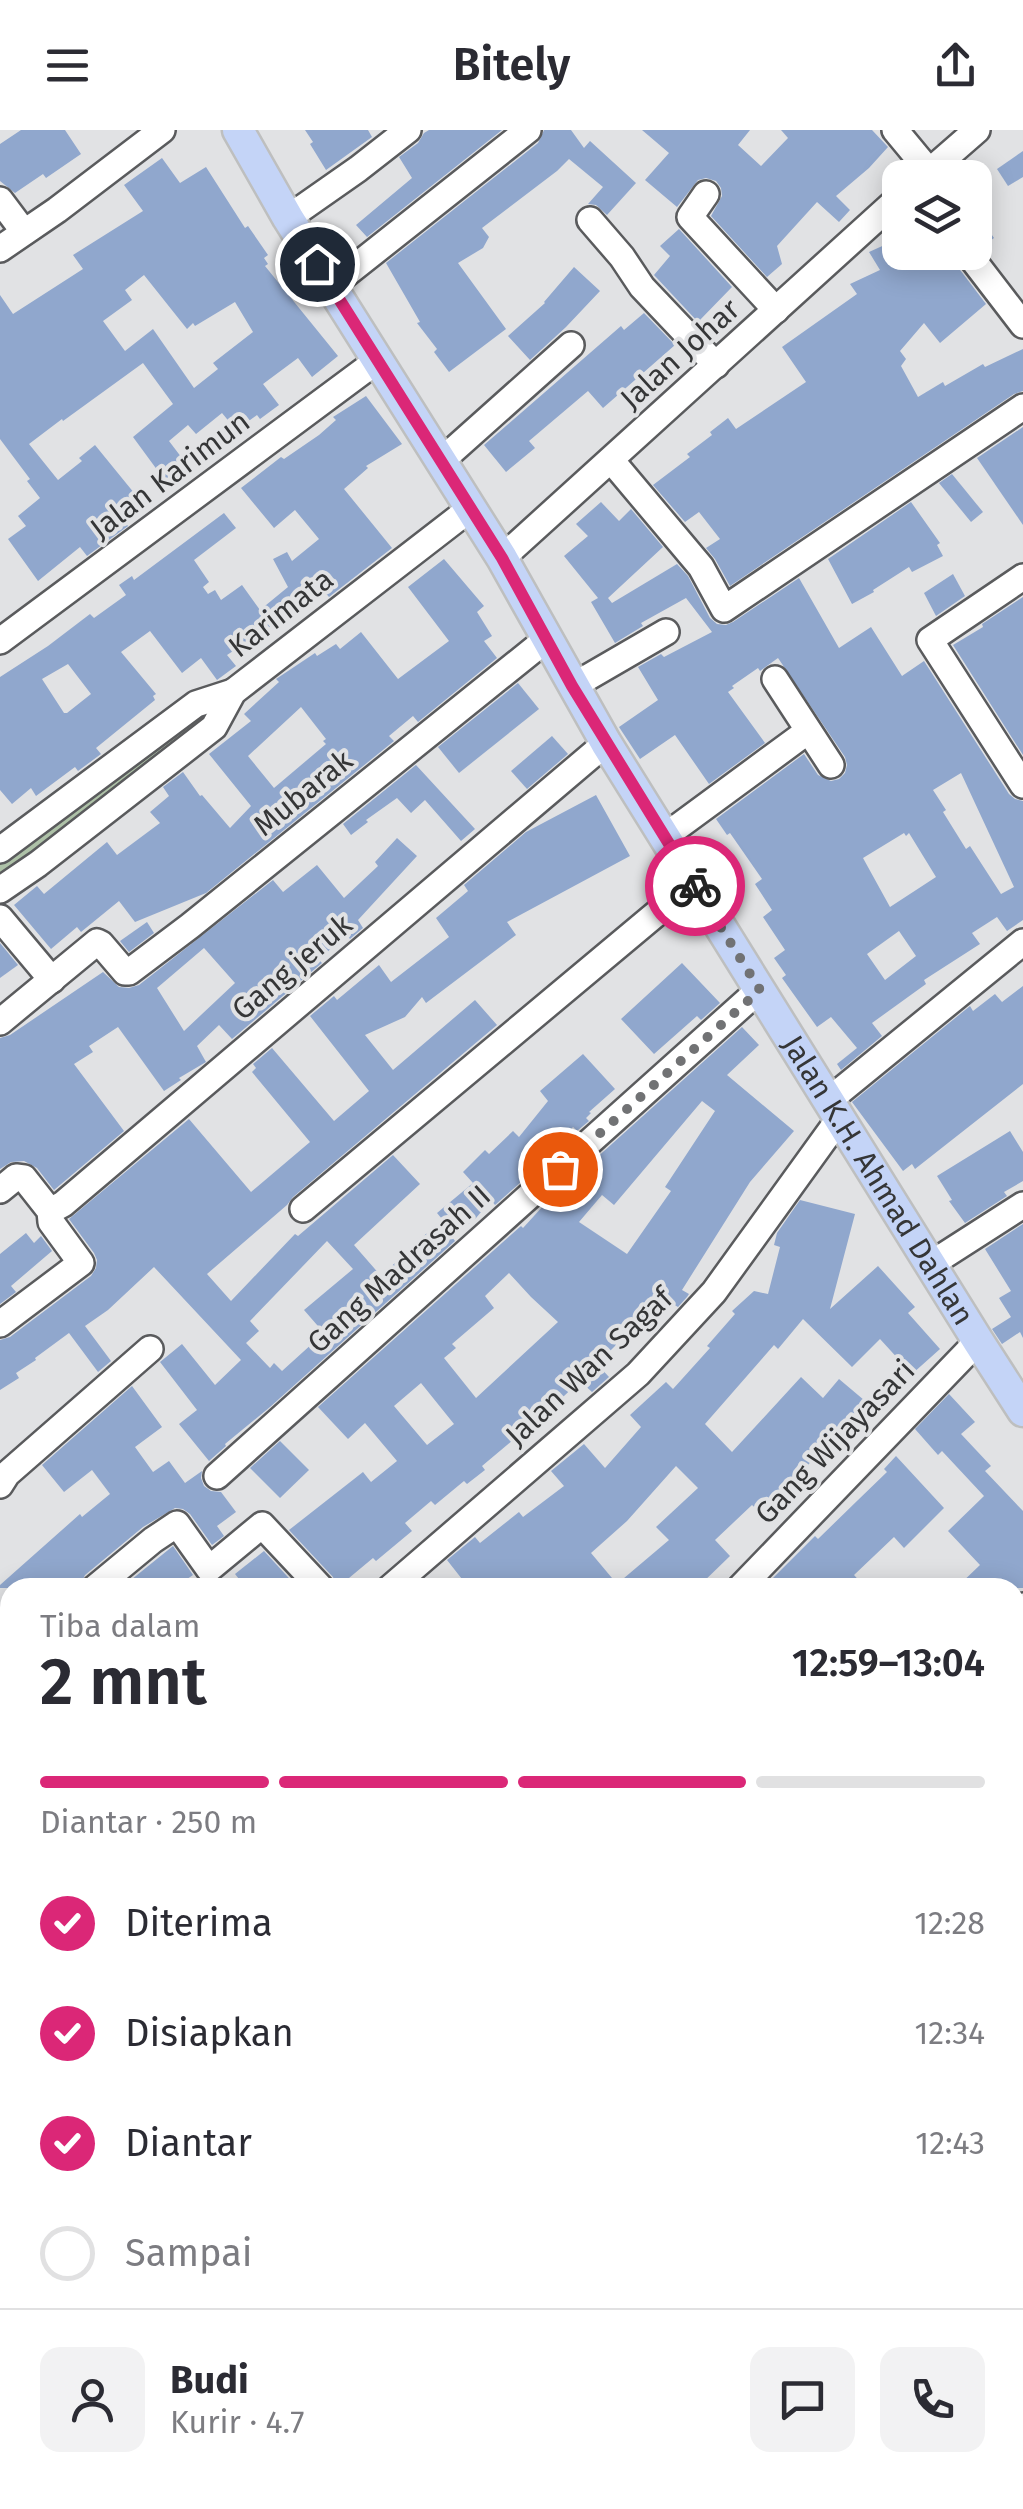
<!DOCTYPE html>
<html lang="id">
<head>
<meta charset="utf-8">
<style>
  body { margin:0; font-family:"Fira Sans",sans-serif; background:#f2f2f3; color:#2b2b33; height:100vh; display:flex; flex-direction:column; font-size:38px; white-space:nowrap }
  * { box-sizing:border-box; margin:0 }
  p { font-size:32px; color:#7c7c81 }
  .icon { flex:none; width:55px; height:55px; fill:none; stroke:currentColor; stroke-width:2; stroke-linecap:round; stroke-linejoin:round }
  .map { position:relative; flex:1; overflow:hidden }
  .details { position:absolute; left:0px; top:1448px; width:1025px; height:932px; display:flex; flex-direction:column; background:#fff; border-radius:30px 30px 0 0; box-shadow:0 5px 25px #0003 }
  .details>* { flex:none }
  .tools { position:absolute; left:882px; top:30px; display:grid; gap:20px }
  .tools a { display:grid; place-items:center; width:110px; height:110px; border-radius:20px; background:#fff; box-shadow:0 5px 25px #0003; font-size:50px }
  .pin { position:absolute; display:grid; place-items:center; width:85px; height:85px; color:#fff; margin:-42px; border:5px solid #fff; border-radius:50%; box-shadow:0 2px 10px #0007 }
  .courier { position:absolute; display:grid; place-items:center; width:100px; height:100px; margin:-50px; border:8px solid #db2777; border-radius:50%; background:#fff; color:#222; box-shadow:0 2px 12px #0007 }
  .summary em { font-style:normal; font-weight:600 }
  .summary div { display:flex; flex-direction:column-reverse }
  .summary { display:flex; align-items:center; justify-content:space-between; height:170px; padding:0 40px }
  h1 { font-size:65px; font-weight:600; line-height:75px }
  .bar { display:grid; grid-template-columns:repeat(4,1fr); gap:15px 10px; align-content:center; height:120px; padding:0 40px }
  .bar i { height:12px; border-radius:8px; background:#e1e1e2 }
  .bar .current { background:#db2777 }
  .bar p { grid-column:span 4 }
  .line { display:flex; align-items:center; gap:25px; padding:0 40px; border-top:2px solid #e1e1e2 }
  .line div { flex:1 }
  .round { display:grid; place-items:center; flex:none; width:105px; height:105px; border-radius:20px; background:#f2f2f3 }
  ol { padding:0 40px; list-style:none }
  li { display:flex; align-items:center; gap:30px; height:110px }
  li p { margin-inline-start:auto }
  li .icon { padding:10px; border-radius:50%; background:#db2777; color:#fff; stroke-width:4 }
  li:last-child { color:#7c7c81 }
  li i { width:55px; height:55px; border:5px solid #e1e1e2; border-radius:50% }
  header { display:flex; justify-content:space-between; align-items:center; height:130px; padding:0 40px; background:#fff; font-size:45px; font-weight:600 }
  .map>svg:first-child { display:block }
  .green { fill:#aec2a8 }
  .building { fill:#90a7cd; fill-rule:evenodd }
  .lines { fill:none; stroke-linecap:round; stroke-linejoin:round }
  .minor-casing { stroke:#5a5b5d; stroke-width:30 }
  .major-casing { stroke:#bebfbf; stroke-width:35 }
  .minor { stroke:#fff; stroke-width:25 }
  .major { stroke:#c4d4f7; stroke-width:30 }
  .done { stroke:#717274; stroke-width:10; stroke-dasharray:0 18 }
  .route { stroke:#db2777; stroke-width:12 }
  .labels { text-anchor:middle; stroke-width:8; stroke-linejoin:round; paint-order:stroke }
  .street-label { font-size:30px; fill:#353637; stroke:#e1e2e4 }
</style>
</head>
<body>
<header><svg class="icon" aria-label="menu" viewBox="0 0 24 24"><path d="M4 6h16M4 12h16M4 18h16"/></svg>Bitely<svg class="icon" aria-label="share" viewBox="0 0 24 24"><path d="M12 15V3M7 8l5-5 5 5M5 13v7h14v-7"/></svg></header>
<div class="map">
<svg width="1023" height="2379" viewBox="0 0 1023 2379">
  <rect width="100%" height="100%" fill="#e1e2e4"/>
  <path class="green" d="M214,576L206,595L0,749V733L195,581Z"/>
  <g class="building">
    <path d="M21,0H65L81,24L46,48L43,44L15,63L0,51V14Z"/>
    <path d="M305,0H368L372,7L326,40L310,14L313,12Z"/>
    <path d="M429,0H502L367,107L356,95L412,48L399,27L418,13L424,3Z"/>
    <path d="M544,0H571L584,18L590,11L636,53L607,85L596,75L588,74L603,57L569,29L557,41L482,98L489,107L483,118L458,133L506,199L449,242L434,222L437,219L417,193L420,192L386,133L538,13Z"/>
    <path d="M642,0H750L738,15L761,36L788,8L781,0H872L888,17L869,38L836,66L850,80L839,92L817,72L777,116L782,134L767,147L711,86L722,66L721,58L716,51L706,48L698,50L677,77L645,50L669,23Z"/>
    <path d="M1023,21V47L1008,56L997,39Z"/>
    <path d="M162,28L180,53L206,37L245,98L248,96L268,125L264,128L268,134L265,136L338,226L312,247L298,228L263,254L279,275L260,289L257,285L236,300L222,283L196,304L188,295L169,311L188,336L166,352L133,307L173,274L143,233L63,291L62,289L29,314L58,350L82,331L79,328L95,315L139,369L119,385L128,396L87,426L80,417L38,451L8,409L26,396L18,386L40,368L27,351L30,349L0,309V165L13,184L83,139L73,125L143,81L124,55ZM144,145L187,199L193,193L195,196L235,172L253,202L213,233L218,239L194,258L153,199L125,221L103,191L132,170L125,160Z"/>
    <path d="M975,80L994,108L983,116L975,108Z"/>
    <path d="M679,99L732,157L698,192L654,145L670,126L660,116Z"/>
    <path d="M900,108V122H951L954,132L986,174L940,213L924,193L900,221L906,229L901,236L918,267L943,252L945,256L983,234L985,237L1023,219V261L1014,264L730,456L715,429L706,418L720,409L699,382L685,392L653,355L690,327L687,324L712,305L710,302L728,288L736,299L806,252L782,217L857,164L850,154L880,140L869,122Z"/>
    <path d="M574,137L600,161L566,197L530,230L508,206L545,173L544,172Z"/>
    <path d="M644,183L675,215L603,278L588,261L529,311L535,318L506,342L484,315L621,196L624,200Z"/>
    <path d="M366,266L402,314L366,336L368,338L344,359L392,418L329,467L321,458L285,487L227,525L236,536L217,550L201,528L182,543L150,501L121,522L156,564L153,566L155,570L96,618L101,624L78,641L75,637L36,666L31,658L12,674L0,660V547L48,516L90,484L94,488L126,465L119,455L132,446L134,450L224,383L236,398L194,430L209,452L203,457L208,464L215,460L221,470L242,455L260,480L288,457L273,429L287,422L292,431L319,409L295,380L274,398L241,358L281,327L284,329L319,305L336,290L333,287ZM68,534L91,564L67,583H64L42,549Z"/>
    <path d="M1023,297V395L977,328Z"/>
    <path d="M952,344L983,382L971,392L939,353Z"/>
    <path d="M601,372L619,391L631,379L663,417L608,468L612,473L677,434L688,446L710,488L717,494L726,495L733,492L799,448L839,518L871,497L902,546L924,531L1009,664L1015,669L1023,671V790L1007,801L997,787L972,803L980,814L924,850L926,854L872,893L882,906L841,940L837,934L857,918L831,887L817,897L782,848L786,845L774,828L785,820L763,787L772,780L755,754L762,749L730,703L727,705L716,689L804,624L818,645L831,651L839,649L845,643L847,635L845,627L778,528L760,541L758,538L732,556L734,558L728,562L765,613L709,654L675,605L640,629L619,597L658,570L638,537L661,524L664,527L712,502L686,468L641,493L643,496L615,513L591,472L598,468L564,426L588,406L576,394ZM961,643L1014,757L1001,764L970,716L966,719L943,682L946,680L933,660ZM904,703L906,706L909,703L936,747L890,777L863,728ZM899,801L916,826L885,850L867,824Z"/>
    <path d="M911,372L940,413L937,415L943,426L912,442L909,437L873,460L874,462L852,474L828,429Z"/>
    <path d="M444,429L484,476L477,482L492,506L484,511L497,528L418,592L413,586L389,606L394,611L206,763L135,792L119,771L81,802L77,797L51,819L14,775L37,756L44,764L107,712L117,725L160,693L150,682L169,666L163,657L183,642L200,666L202,665L230,698L251,676L209,624L251,591L244,584L279,552L276,549L315,523L317,526L336,514L340,519L361,502L398,549L449,511L408,457ZM301,577L326,609L323,611L326,614L274,658L248,626Z"/>
    <path d="M953,444L965,466L936,486L924,463Z"/>
    <path d="M1023,467V625L953,515L983,497L982,494Z"/>
    <path d="M518,553L539,579L459,643L438,617Z"/>
    <path d="M552,606L568,624L527,659L511,641Z"/>
    <path d="M416,635L475,699L461,711L425,670L411,683L397,668L366,690L368,692L351,705L343,694Z"/>
    <path d="M596,665L630,726L507,792L516,805L426,873L422,867L405,887L365,905L393,940L475,870L497,895L293,1067L287,1075L207,1144L231,1171L295,1104L298,1106L393,1025L420,1054L354,1115L381,1146L442,1089L437,1083L473,1053L463,1042L485,1020L489,1024L513,1001L519,1007L548,971L540,961L583,924L615,959L589,982L591,983L586,988L589,991L577,1001L573,997L550,1026L495,1075L491,1070L476,1088L452,1107L455,1111L270,1277L225,1314L226,1316L209,1331L179,1294L197,1280L160,1232L182,1214L215,1255L241,1230L154,1137L108,1180L85,1196L111,1231L98,1242L69,1203L35,1228L36,1230L16,1243L19,1248L0,1260V1210L10,1207L91,1146L96,1138L97,1130L94,1123L69,1089L189,989L251,1062L310,1012L252,942L256,938L253,934L272,918L334,991L369,961L310,886L334,866L337,870L379,835L391,852L449,807L436,788L468,761L464,755L526,702ZM327,1111L353,1139L304,1180L324,1203L282,1241L274,1233L270,1238L246,1213L259,1201L250,1191Z"/>
    <path d="M397,708L417,726L358,790L363,798L350,809L346,804L319,830L322,833L232,909L219,895L197,916L206,932L179,948L181,950L164,961L118,897L89,916L93,922L74,934L124,1001L54,1060L37,1038L24,1031L11,1032L0,1039V908L10,905L103,842L119,857L129,858L139,855L273,750L283,762L317,735L344,768L378,736L375,732ZM204,818L235,853L184,901L157,858Z"/>
    <path d="M147,792L154,803L129,822L120,811Z"/>
    <path d="M0,813L18,835L0,848Z"/>
    <path d="M682,833L720,873L701,890L697,886L654,924L621,889Z"/>
    <path d="M1023,856V954L915,1039L912,1034L903,1041L852,972L970,876L973,881L995,864L1002,872Z"/>
    <path d="M742,897L759,915L727,945L794,1001L750,1052L682,1160L689,1164L687,1167L678,1177L658,1165L638,1193L597,1234L609,1247L592,1262L580,1251L515,1312L513,1310L482,1336L485,1340L467,1354L464,1351L435,1375L431,1371L405,1393L412,1401L376,1431L373,1428L337,1458L333,1447L289,1400L363,1342L371,1352L397,1331L365,1293L348,1309L318,1277L521,1096L523,1098L544,1075ZM702,971L715,981L665,1057L671,1061L627,1124L579,1092L602,1065L614,1075ZM509,1143L531,1167L558,1192L476,1268L444,1228L456,1218L452,1214L494,1178L485,1166ZM421,1253L454,1294L427,1315L394,1276Z"/>
    <path d="M1010,1001L1023,1022V1051L1004,1062L1007,1066L965,1093L949,1071L952,1070L937,1046Z"/>
    <path d="M800,1070L855,1084L830,1179L878,1136L915,1177L908,1183L940,1219L912,1244L880,1209L852,1237L803,1189L778,1219L774,1215L705,1294L732,1322L801,1247L823,1268L839,1249L877,1281L865,1295H859L851,1289L762,1384L752,1375L715,1410L730,1426L697,1458H469L447,1430L475,1407L480,1413L519,1382L523,1387L564,1356L551,1341L584,1314L605,1338L641,1297L630,1285L666,1252L673,1259L710,1218L707,1216L735,1184L732,1181L754,1161L768,1164L780,1117L774,1115L777,1103ZM676,1336L698,1358L656,1397L669,1410L617,1454L591,1423L627,1391Z"/>
    <path d="M1023,1094V1208L1020,1202L1002,1214L992,1199L1011,1187L999,1168L1011,1161L985,1119Z"/>
    <path d="M26,1103L34,1113L41,1106L52,1121L11,1156L16,1162L0,1174V1124Z"/>
    <path d="M132,1256L162,1297L135,1317L153,1342L169,1331L185,1353L202,1341L201,1348L204,1356L211,1361L221,1362L236,1382L217,1396L224,1406L212,1415L190,1384L183,1379L175,1378L143,1397L85,1445L79,1458H0V1455L80,1384L82,1387L110,1364L92,1340L64,1362L42,1335Z"/>
    <path d="M949,1264L975,1292L961,1304L991,1336L985,1341L1023,1381V1458H956L980,1435L948,1401L984,1366L942,1321L938,1325L915,1299Z"/>
    <path d="M280,1311L309,1340L280,1368L250,1338Z"/>
    <path d="M896,1326L944,1378L904,1418L894,1407L854,1445L866,1458H763L815,1406L818,1409L858,1370L887,1342L884,1339Z"/>
    <path d="M173,1416L193,1445L174,1458H121Z"/>
    <path d="M264,1421L298,1458H246L235,1444Z"/>
  </g>
  <g class="lines">
    <g class="minor-casing">
      <g id="minor">
        <path d="M895,0L929,41"/>
        <path d="M922,48L977,0"/>
        <path d="M706,64L690,87L776,180"/>
        <path d="M0,70L24,102"/>
        <path d="M288,88L358,39L408,0"/>
        <path d="M590,90L622,127L642,157L716,235"/>
        <path d="M0,119L57,80L162,0"/>
        <path d="M967,122L1023,195"/>
        <path d="M331,156L528,0"/>
        <path d="M611,330L701,437L724,479L1023,277"/>
        <path d="M440,332L571,215"/>
        <path d="M502,428L900,67"/>
        <path d="M1023,447L930,510L1023,655"/>
        <path d="M0,511L378,230"/>
        <path d="M775,549L831,635"/>
        <path d="M573,556L666,502"/>
        <path d="M664,707L808,601"/>
        <path d="M0,720L196,574L233,562"/>
        <path d="M0,760L38,734L214,597L233,562L471,378"/>
        <path d="M0,788L52,850"/>
        <path d="M0,892L97,812L101,814L125,842H129L190,796L548,508"/>
        <path d="M828,971L1023,812"/>
        <path d="M0,1060L16,1047L24,1048L50,1081L51,1092L81,1133L0,1194"/>
        <path d="M303,1079L693,753"/>
        <path d="M50,1081L63,1074L606,613"/>
        <path d="M931,1134L1023,1075"/>
        <path d="M217,1346L759,860"/>
        <path d="M0,1355L7,1344L150,1219"/>
        <path d="M95,1458L153,1410L177,1394L209,1439L262,1395L321,1458"/>
        <path d="M390,1458L638,1244L714,1162L839,989"/>
        <path d="M740,1458L978,1211"/>
        <path d="M1015,1484L1023,1476"/>
        <path d="M0,1544L10,1535"/>
        <path d="M0,1619L10,1636"/>
        <path d="M0,1701L10,1693"/>
        <path d="M1015,1772L1023,1763"/>
        <path d="M0,1859L10,1851"/>
        <path d="M1015,2058L1023,2048"/>
        <path d="M0,2093L10,2085"/>
        <path d="M476,2370L482,2379"/>
        <path d="M67,2379L77,2370"/>
        <path d="M393,2379L402,2370"/>
        <path d="M744,2379L752,2370"/>
      </g>
    </g>
    <g class="major-casing">
      <g id="major">
        <path id="s1" d="M238,0L288,88L502,428L606,613L978,1211L1023,1281"/>
      </g>
    </g>
    <use href="#minor" class="minor"/>
    <use href="#major" class="major"/>
  </g>
  <g class="lines">
    <path class="done" d="M560,1039L760,860L695,756"/>
    <path class="route" d="M317,134L502,428L572,556L695,756"/>
  </g>
  <g class="labels">
    <g class="street-label">
      <text transform="translate(680 224) rotate(-42)" y="10">Jalan Johar</text>
      <text transform="translate(170 345) rotate(-37)" y="10">Jalan Karimun</text>
      <text transform="translate(281 483) rotate(-38)" y="10">Karimata</text>
      <text transform="translate(303 663) rotate(-39)" y="10">Mubarak</text>
      <text transform="translate(292 837) rotate(-40)" y="10">Gang jeruk</text>
      <text dy="10" stroke="none"><textPath href="#s1" startOffset="1230">Jalan K.H. Ahmad Dahlan</textPath></text>
      <text transform="translate(399 1139) rotate(-42)" y="10">Gang Madrasah II</text>
      <text transform="translate(589 1237) rotate(-43)" y="10">Jalan Wan Sagaf</text>
      <text transform="translate(835 1312) rotate(-46)" y="10">Gang Wijayasari</text>
    </g>
  </g>
</svg>
<div class="tools">
<a><svg class="icon" aria-label="layers" viewBox="0 0 24 24"><path d="M12 4l9 5-9 5-9-5zM3 14l9 5 9-5"/></svg></a>
</div>
<div class="pin" style="left:560px;top:1039px;background:#ea580c"><svg class="icon" aria-label="bag" viewBox="0 0 24 24"><path d="M5 8h14l-1 12H6zM9 8a3 3 0 0 1 6 0"/></svg></div>
<div class="pin" style="left:317px;top:134px;background:#1f2937"><svg class="icon" aria-label="home" viewBox="0 0 24 24"><path d="M3 11l9-7 9 7M6 9v11h12V9"/></svg></div>
<div class="courier" style="left:695px;top:756px"><svg class="icon" aria-label="bike" viewBox="0 0 24 24"><circle cx="6" cy="16" r="4"/><circle cx="18" cy="16" r="4"/><path d="M6 16l4-8h5l3 8M10 8l3 8H6M13 5h3"/></svg></div>
<section class="details">
<div class="summary"><div><h1>2 mnt</h1><p>Tiba dalam</p></div><em>12:59–13:04</em></div>
<div class="bar"><i class="current"></i><i class="current"></i><i class="current"></i><i></i><p>Diantar · 250 m</p></div>
<ol>
<li><svg class="icon" aria-label="check" viewBox="0 0 24 24"><path d="M5 12l5 5 9-10"/></svg>Diterima<p>12:28</p></li>
<li><svg class="icon" aria-label="check" viewBox="0 0 24 24"><path d="M5 12l5 5 9-10"/></svg>Disiapkan<p>12:34</p></li>
<li><svg class="icon" aria-label="check" viewBox="0 0 24 24"><path d="M5 12l5 5 9-10"/></svg>Diantar<p>12:43</p></li>
<li><i></i>Sampai</li>
</ol>
<div class="line" style="height:180px"><a class="round"><svg class="icon" aria-label="person" viewBox="0 0 24 24"><circle cx="12" cy="8" r="4"/><path d="M4 21q1-7 8-7t8 7"/></svg></a><div><b>Budi</b><p>Kurir · 4.7</p></div><a class="round"><svg class="icon" aria-label="chat" viewBox="0 0 24 24"><path d="M4 5h16v11H9l-5 4z"/></svg></a><a class="round"><svg class="icon" aria-label="phone" viewBox="0 0 24 24"><path d="M5 4h4l2 5-3 2q2 4 5 5l2-3 5 2v4C11 20 4 13 5 4z"/></svg></a></div>
</section>
</div>
</body>
</html>
